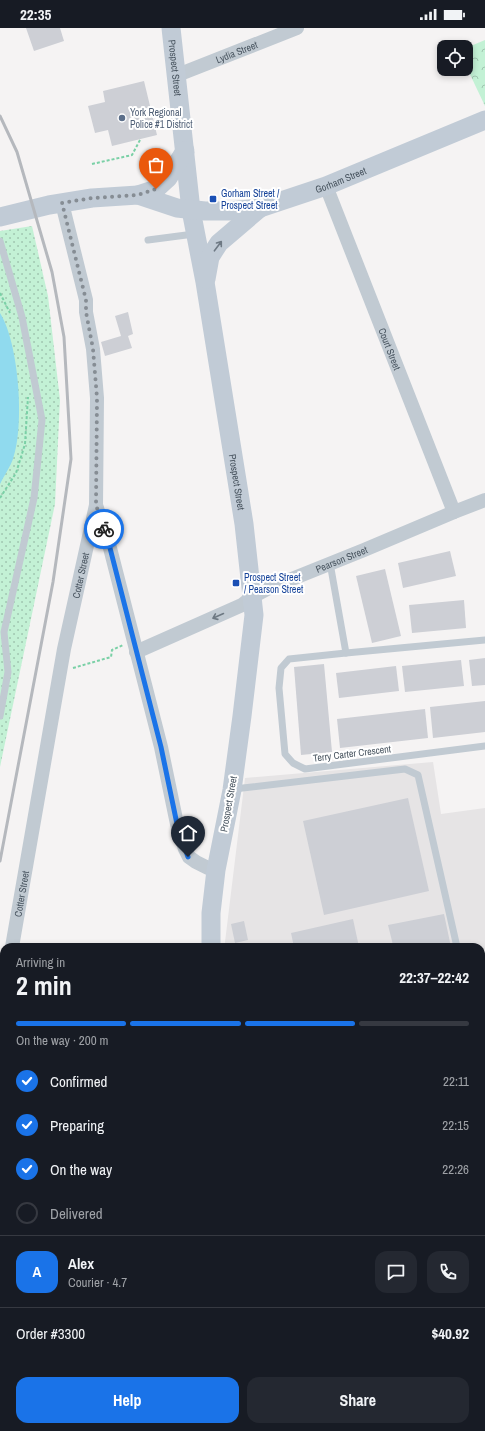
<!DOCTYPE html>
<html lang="en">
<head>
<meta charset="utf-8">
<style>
  body { margin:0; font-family:"Archivo Narrow",sans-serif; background:#242831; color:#f1f3f6; height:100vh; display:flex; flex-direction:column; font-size:15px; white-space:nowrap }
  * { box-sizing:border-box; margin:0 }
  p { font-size:13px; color:#9ea1a6 }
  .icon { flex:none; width:22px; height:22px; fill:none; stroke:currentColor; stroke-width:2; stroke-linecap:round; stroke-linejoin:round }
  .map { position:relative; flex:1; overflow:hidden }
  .side { position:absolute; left:0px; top:915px; width:485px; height:488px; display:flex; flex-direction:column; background:#171b24; border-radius:12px 12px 0 0; box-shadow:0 2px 6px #0003 }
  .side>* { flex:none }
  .fabs { position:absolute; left:437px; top:12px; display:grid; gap:8px }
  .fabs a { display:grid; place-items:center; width:36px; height:36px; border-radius:8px; background:#171b24; box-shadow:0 2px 6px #0003; font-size:20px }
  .pin { position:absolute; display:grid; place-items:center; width:34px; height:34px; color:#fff; margin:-41px -17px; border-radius:50% 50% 50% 0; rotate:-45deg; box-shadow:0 0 4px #0007 }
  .pin .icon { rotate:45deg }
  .courier { position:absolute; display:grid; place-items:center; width:40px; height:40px; margin:-20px; border:3px solid #1a73e8; border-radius:50%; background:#fff; color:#222; box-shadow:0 1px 5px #0007 }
  .head em { font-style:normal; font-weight:700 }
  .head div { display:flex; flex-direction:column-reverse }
  .head { display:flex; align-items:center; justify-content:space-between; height:68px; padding:0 16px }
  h1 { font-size:26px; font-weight:700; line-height:30px }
  .bar { display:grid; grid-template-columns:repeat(4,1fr); gap:6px 4px; align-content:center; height:48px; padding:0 16px }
  .bar i { height:5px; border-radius:3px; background:#363941 }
  .bar .active { background:#1a73e8 }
  .bar p { grid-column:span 4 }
  .line { display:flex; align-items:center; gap:10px; padding:0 16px; border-top:1px solid #363941 }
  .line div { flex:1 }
  .round { display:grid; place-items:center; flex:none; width:42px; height:42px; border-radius:12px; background:#242831 }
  ol { padding:0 16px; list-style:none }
  li { display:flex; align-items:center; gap:12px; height:44px }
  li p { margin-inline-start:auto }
  li .icon { padding:4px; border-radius:50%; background:#1a73e8; color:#fff; stroke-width:4 }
  li:last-child { color:#9ea1a6 }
  li i { width:22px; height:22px; border:2px solid #363941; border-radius:50% }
  .button { display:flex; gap:8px; margin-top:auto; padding:8px 16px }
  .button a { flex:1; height:46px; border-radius:12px; background:#1a73e8; color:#fff; font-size:16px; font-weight:700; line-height:46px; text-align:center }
  .button a+a { background:#242831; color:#f1f3f6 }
  .status { display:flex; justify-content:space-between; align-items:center; height:28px; padding:0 20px; background:#171b24; direction:ltr }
  .status svg { height:11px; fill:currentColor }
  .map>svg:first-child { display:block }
  .education { fill:#e6e4e5 }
  .forest { fill:url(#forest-crowns) }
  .park { fill:url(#park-dots) }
  .water { fill:#90daee }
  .building { fill:#cdcfd5 }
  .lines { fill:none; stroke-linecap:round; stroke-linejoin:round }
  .path { stroke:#7ad0a6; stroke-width:2; stroke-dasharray:3 2; stroke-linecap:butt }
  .lane { stroke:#c1cad2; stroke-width:7 }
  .street { stroke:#c1cad2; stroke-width:14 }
  .secondary { stroke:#c1cbd6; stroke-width:19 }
  .rail { stroke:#b5b8bd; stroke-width:3 }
  .oneway { stroke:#6e7984 }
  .oneway2 { stroke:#6e7983 }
  .done { stroke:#868d94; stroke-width:4; stroke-dasharray:0 7.2 }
  .route { stroke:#1a73e8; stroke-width:5 }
  .service-dot { fill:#5c6f8a; stroke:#fff; stroke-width:1.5 }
  .transit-dot { fill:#1a4fb4; stroke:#fff; stroke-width:1.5 }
  .labels { text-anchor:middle; stroke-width:4; stroke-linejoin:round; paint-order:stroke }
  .street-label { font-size:10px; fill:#4a5661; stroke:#fff }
  .service-label { font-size:10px; fill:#4e5e75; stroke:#fff; text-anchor:start }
  .transit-label { font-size:10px; fill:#164399; stroke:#fff; text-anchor:start }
</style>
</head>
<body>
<div class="status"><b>22:35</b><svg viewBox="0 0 49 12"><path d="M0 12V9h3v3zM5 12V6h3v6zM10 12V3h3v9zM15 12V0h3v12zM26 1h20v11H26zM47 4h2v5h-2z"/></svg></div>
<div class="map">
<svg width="485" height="1403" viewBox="0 0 485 1403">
  <defs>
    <pattern id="forest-crowns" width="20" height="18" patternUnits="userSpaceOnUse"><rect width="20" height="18" fill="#c3f1d5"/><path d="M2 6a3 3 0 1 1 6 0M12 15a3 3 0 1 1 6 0" fill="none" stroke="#a0c6b0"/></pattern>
    <pattern id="park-dots" width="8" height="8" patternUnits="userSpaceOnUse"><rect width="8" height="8" fill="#c3f1d5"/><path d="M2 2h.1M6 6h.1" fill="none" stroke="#a0c6b0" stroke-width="1.8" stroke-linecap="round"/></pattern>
  </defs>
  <rect width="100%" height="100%" fill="#f5f3f3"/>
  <g class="education">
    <path d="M433,734L441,786L485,780V1379L481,1380V919H226L225,914L245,750Z"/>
    <path d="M331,1399H393L374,1403H332Z"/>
  </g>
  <g class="forest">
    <path d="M485,12V78L466,38V20Z"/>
    <path d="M373,1399H418L419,1400L432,1399L433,1403H373Z"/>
  </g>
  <path class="park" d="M32,198L48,268L60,372L55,476L0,739V203Z"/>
  <path class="water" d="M0,285C19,315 25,398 13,431C10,439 4,448 0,456Z"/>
  <g class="building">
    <path d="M26,0H60L64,13L34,23Z"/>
    <path d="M144,53L157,107L112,118L108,102L95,105L88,78L105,74L103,63Z"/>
    <path d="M128,284L133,306L128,308L132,320L105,328L101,314L121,308L115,288Z"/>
    <path d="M450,523L456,548L403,560L398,535Z"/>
    <path d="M385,541L401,608L372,615L356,548Z"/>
    <path d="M464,572L466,600L412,605L409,577Z"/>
    <path d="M485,630V657L472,658L469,632Z"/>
    <path d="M461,632L464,658L405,664L402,638Z"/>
    <path d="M324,636L332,724L301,727L294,639Z"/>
    <path d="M396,638L399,663L339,670L336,645Z"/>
    <path d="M485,673V704L433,710L430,679Z"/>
    <path d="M425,681L428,710L340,720L337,691Z"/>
    <path d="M408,770L429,863L324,887L303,793Z"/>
    <path d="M444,886L451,919H386L393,917L388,897Z"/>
    <path d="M353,891L359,919H337L336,916L320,919H294L291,905Z"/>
    <path d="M244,893L248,912L235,915L231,896Z"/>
    <path d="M485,1043V1111L481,1112V1044Z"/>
  </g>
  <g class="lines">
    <g class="path">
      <path d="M92,136L132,127L140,112"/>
      <path d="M0,265L10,285"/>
      <path d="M0,470L16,445L25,416L28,369"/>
      <path d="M73,640L111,629L112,622L123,617"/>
      <path d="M481,1122L485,1124"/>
    </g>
    <g class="lane">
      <path d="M148,212L194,206"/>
      <path d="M0,213L22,289L42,392L34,470L4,604L8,644L0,688"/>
      <path d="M330,535L346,625"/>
      <path d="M485,612L346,625L289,631L281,640L279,660L285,726L293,735L305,741L485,718"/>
      <path d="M234,761L405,741L418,747L457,919"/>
      <path d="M481,987L485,991"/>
      <path d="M481,1276L485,1275"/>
    </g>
    <g class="street">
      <path id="s1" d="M175,48L297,0"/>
      <path id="s2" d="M326,158L454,484"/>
      <path d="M96,477L110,520L161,719L177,796L185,821L189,829L196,834L208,840L216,842"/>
      <path id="s3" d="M136,624L242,577L252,569L267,561L364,522L454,484L485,472"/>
      <path id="s4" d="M12,919L64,621L96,477L97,370L93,321L86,284V272L62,175"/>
      <path d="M105,1399L106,1403"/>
    </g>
    <g class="secondary">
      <path id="s5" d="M171,0L191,182L205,254L244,496L254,587L242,688L232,762L216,842L211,885V919"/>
      <path d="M138,167L156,161L168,150L185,123"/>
      <path id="s6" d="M0,189L49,177L92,170L138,167L177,180L205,183H230L260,180L326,158L485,92"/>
      <path d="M206,251L210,229L219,215L260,180"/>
      <path d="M320,1399L321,1403"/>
    </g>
    <path class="rail" d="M0,88L17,124L52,244L64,309L71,431L53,554L0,833"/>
  </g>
  <defs><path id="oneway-shaft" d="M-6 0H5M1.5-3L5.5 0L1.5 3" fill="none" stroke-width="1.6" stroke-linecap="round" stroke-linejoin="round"/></defs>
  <use class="oneway" href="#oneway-shaft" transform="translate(218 218) rotate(-53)"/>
  <use class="oneway2" href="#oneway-shaft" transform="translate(218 588) rotate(156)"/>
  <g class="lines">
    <path class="done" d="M104,501L96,477L97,370L93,321L86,284V272L62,175L92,170L138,167L156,161"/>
    <path class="route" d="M104,501L110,520L161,719L177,796L188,829"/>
  </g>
  <circle class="service-dot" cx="122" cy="90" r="4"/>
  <g class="transit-dot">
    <rect x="209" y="167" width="8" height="8" rx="2"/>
    <rect x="232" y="551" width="8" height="8" rx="2"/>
  </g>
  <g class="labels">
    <g class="street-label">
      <text dy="4" stroke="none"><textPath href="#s1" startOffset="66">Lydia Street</textPath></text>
      <text dy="4" stroke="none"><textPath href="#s5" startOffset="40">Prospect Street</textPath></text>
      <text dy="4" stroke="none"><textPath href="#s6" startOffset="350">Gorham Street</textPath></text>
      <text dy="4" stroke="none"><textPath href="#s2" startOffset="175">Court Street</textPath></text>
      <text dy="4" stroke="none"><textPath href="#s5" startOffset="459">Prospect Street</textPath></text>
      <text dy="4" stroke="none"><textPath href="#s3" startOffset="226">Pearson Street</textPath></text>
      <text dy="4" stroke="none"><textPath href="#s4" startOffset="378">Cotter Street</textPath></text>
      <text transform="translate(352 725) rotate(-7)" y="4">Terry Carter Crescent</text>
      <text transform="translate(228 776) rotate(-80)" y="4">Prospect Street</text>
      <text dy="4" stroke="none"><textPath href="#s4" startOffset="54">Cotter Street</textPath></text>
    </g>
    <g class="service-label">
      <text x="130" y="88">York Regional<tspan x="130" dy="12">Police #1 District</tspan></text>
    </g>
    <g class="transit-label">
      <text x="221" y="169">Gorham Street /<tspan x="221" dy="12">Prospect Street</tspan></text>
      <text x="244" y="553">Prospect Street<tspan x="244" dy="12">/ Pearson Street</tspan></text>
    </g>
  </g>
</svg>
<div class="fabs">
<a><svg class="icon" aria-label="locate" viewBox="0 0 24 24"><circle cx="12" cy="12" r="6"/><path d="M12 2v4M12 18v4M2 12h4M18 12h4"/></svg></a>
</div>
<div class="pin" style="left:156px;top:161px;background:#ea580c"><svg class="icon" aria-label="bag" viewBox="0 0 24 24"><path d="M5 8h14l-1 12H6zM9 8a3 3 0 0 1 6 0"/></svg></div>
<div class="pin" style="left:188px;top:829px;background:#1f2937"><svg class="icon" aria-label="home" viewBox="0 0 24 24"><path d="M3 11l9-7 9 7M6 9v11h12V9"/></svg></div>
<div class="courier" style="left:104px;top:501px"><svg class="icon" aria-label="bike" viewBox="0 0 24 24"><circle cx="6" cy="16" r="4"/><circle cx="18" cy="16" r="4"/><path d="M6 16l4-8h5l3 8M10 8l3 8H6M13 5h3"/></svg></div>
<section class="side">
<div class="head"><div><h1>2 min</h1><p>Arriving in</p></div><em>22:37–22:42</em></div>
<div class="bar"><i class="active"></i><i class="active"></i><i class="active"></i><i></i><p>On the way · 200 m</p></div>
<ol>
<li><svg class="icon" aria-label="check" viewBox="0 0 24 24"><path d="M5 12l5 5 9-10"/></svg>Confirmed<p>22:11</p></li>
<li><svg class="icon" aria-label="check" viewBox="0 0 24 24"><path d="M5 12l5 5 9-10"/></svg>Preparing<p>22:15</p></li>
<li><svg class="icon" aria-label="check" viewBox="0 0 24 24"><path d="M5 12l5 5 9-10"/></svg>On the way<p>22:26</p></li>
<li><i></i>Delivered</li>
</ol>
<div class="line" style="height:72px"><b class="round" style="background:#1a73e8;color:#fff">A</b><div><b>Alex</b><p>Courier · 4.7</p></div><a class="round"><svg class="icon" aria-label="chat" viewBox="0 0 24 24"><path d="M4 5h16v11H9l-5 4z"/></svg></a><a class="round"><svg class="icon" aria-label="phone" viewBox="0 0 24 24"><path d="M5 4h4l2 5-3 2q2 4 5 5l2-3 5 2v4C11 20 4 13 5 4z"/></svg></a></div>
<div class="line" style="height:52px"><div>Order #3300</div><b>$40.92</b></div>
<div class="button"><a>Help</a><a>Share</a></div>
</section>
</div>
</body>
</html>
